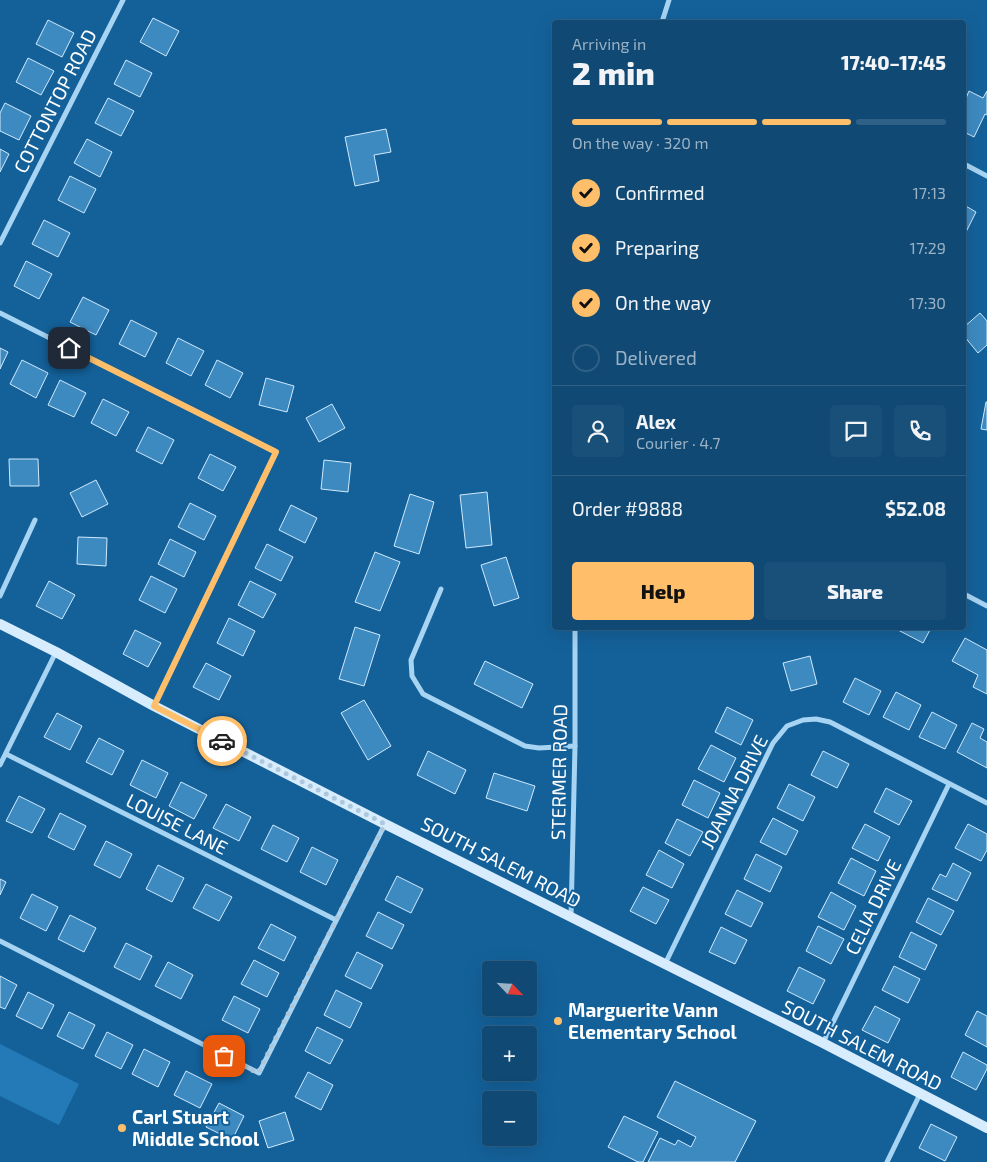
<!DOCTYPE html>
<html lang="en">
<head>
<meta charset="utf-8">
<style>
  body { margin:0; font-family:"Exo 2",sans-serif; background:#185079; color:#f1f3f6; height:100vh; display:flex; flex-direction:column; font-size:19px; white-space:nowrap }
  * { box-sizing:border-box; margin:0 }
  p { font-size:16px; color:#9bb2c5 }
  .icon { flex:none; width:28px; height:28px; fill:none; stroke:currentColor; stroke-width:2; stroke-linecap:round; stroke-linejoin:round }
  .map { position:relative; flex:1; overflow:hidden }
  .sheet { position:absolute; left:552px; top:20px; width:414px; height:610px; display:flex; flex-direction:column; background:#0f4974; border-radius:5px; box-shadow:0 5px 20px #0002,0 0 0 1px #2f6186 }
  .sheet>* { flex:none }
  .needle { width:32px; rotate:115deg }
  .fabs { position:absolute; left:482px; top:961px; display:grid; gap:10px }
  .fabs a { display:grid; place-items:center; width:55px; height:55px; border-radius:5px; background:#0f4974; box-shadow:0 5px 20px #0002,0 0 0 1px #2f6186; font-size:25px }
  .pin { position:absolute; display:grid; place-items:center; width:42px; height:42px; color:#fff; margin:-21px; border-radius:10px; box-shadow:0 2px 8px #0006 }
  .courier { position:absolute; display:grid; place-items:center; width:50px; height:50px; margin:-25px; border:4px solid #ffbf6a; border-radius:50%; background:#fff; color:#222; box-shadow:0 1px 6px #0007 }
  .head em { font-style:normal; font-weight:800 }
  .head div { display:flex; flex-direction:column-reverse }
  .head { display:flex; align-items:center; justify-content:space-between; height:85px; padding:0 20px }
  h1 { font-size:32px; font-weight:800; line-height:38px }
  .bar { display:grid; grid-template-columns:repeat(4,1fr); gap:8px 5px; align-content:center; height:60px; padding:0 20px }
  .bar i { height:6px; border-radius:4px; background:#2f6186 }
  .bar .active { background:#ffbf6a }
  .bar p { grid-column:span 4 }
  .line { display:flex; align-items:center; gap:12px; padding:0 20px; border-top:1px solid #2f6186 }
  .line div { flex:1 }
  .round { display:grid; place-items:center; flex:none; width:52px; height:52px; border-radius:5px; background:#185079 }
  ol { padding:0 20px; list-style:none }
  li { display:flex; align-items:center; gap:15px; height:55px }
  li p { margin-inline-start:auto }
  li .icon { padding:5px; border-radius:50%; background:#ffbf6a; color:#111; stroke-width:4 }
  li:last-child { color:#9bb2c5 }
  li i { width:28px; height:28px; border:2px solid #2f6186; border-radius:50% }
  .button { display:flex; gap:10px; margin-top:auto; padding:10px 20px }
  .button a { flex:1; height:58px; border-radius:5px; background:#ffbf6a; color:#111; font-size:20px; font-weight:800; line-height:58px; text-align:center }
  .button a+a { background:#185079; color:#f1f3f6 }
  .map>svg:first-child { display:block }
  .green { fill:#237ab7 }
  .building { fill:#3d8ac1; stroke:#d0eafd }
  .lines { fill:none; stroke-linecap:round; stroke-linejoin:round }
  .minor { stroke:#a7d4f3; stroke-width:5 }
  .secondary { stroke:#d7ecfd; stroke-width:10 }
  .done { stroke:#adc8dc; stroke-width:5; stroke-dasharray:0 9 }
  .route { stroke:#ffbf6a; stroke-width:6 }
  .poi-dot { fill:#ffbf6a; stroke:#14619a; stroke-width:2 }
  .labels { text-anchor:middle; stroke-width:4; stroke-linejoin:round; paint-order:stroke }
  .street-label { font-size:19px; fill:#fff; stroke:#14619a }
  .poi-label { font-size:19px; font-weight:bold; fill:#fff; stroke:#14619a; text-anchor:start }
</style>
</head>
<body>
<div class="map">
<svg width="987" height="1162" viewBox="0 0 987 1162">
  <rect width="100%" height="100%" fill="#14619a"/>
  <path class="green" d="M0,1044L79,1084L59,1125L0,1096Z"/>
  <g class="building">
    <path d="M153,18L179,31L166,56L140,42Z"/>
    <path d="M48,20L74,33L62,57L36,44Z"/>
    <path d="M28,58L54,71L41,95L16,82Z"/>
    <path d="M126,60L152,73L140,97L114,84Z"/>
    <path d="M969,91L983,98L987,91V115L985,114L974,137L964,132V103Z"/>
    <path d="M108,98L134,111L121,136L95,123Z"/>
    <path d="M5,103L31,116L19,140L0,131V113Z"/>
    <path d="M386,129L391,152L374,155L379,181L355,186L345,137Z"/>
    <path d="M87,139L112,152L100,177L74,163Z"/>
    <path d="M0,149L9,154L0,172Z"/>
    <path d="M70,176L96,189L84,213L58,200Z"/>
    <path d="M964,205L976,212L964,236Z"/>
    <path d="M44,220L70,233L58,257L32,244Z"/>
    <path d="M26,261L52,274L39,299L14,286Z"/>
    <path d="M83,297L109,310L96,335L70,322Z"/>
    <path d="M980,313L987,321V345L978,353L964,336V327Z"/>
    <path d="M131,320L157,333L145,357L119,344Z"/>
    <path d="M178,338L204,351L191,376L166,363Z"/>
    <path d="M0,348L8,352L0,369Z"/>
    <path d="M22,360L48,373L36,398L10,384Z"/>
    <path d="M217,360L243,373L230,398L205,385Z"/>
    <path d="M266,378L294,386L287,412L259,405Z"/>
    <path d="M60,380L86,393L74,417L48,405Z"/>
    <path d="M103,399L129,412L116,436L91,423Z"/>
    <path d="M986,402H987V430L981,429Z"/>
    <path d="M332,404L345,428L319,442L306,418Z"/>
    <path d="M148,427L174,440L162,464L136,451Z"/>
    <path d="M210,454L236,467L223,491L198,478Z"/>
    <path d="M9,459H38L39,486H10Z"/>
    <path d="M324,460L351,463L348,492L321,489Z"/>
    <path d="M96,480L108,504L82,517L70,493Z"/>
    <path d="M487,492L492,545L466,548L460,495Z"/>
    <path d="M410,494L434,502L419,554L394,546Z"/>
    <path d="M190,503L216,516L204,540L178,527Z"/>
    <path d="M291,505L317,518L305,543L279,530Z"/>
    <path d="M78,537L107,538L106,566L77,564Z"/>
    <path d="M170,539L196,552L184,577L158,564Z"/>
    <path d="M267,544L293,557L281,581L255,568Z"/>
    <path d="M375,552L400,562L380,611L355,602Z"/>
    <path d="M506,557L519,598L494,606L481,565Z"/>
    <path d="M151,576L177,589L165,613L139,600Z"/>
    <path d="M49,581L75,595L62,619L36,606Z"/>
    <path d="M250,581L276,594L263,618L238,605Z"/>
    <path d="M229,618L255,631L243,656L217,643Z"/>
    <path d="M355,627L380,635L364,686L339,679Z"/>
    <path d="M899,628H931L923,643L898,630Z"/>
    <path d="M135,630L161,643L148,667L123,654Z"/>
    <path d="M965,638L987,650V694L973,687L978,675L952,661Z"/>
    <path d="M810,656L817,684L791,691L783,663Z"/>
    <path d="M485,661L533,684L522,708L474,684Z"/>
    <path d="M206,663L231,676L219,700L193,687Z"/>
    <path d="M855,678L881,691L869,715L843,702Z"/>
    <path d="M896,692L921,705L909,730L883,717Z"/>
    <path d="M364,700L391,746L368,760L341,713Z"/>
    <path d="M727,707L753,720L741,745L715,732Z"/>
    <path d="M932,712L957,725L945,749L919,737Z"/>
    <path d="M57,713L82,726L70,750L44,737Z"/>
    <path d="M972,723L984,729L980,738L987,742V768L957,752Z"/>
    <path d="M99,738L124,751L112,775L86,762Z"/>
    <path d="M711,745L736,758L724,782L698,769Z"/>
    <path d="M428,751L466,770L455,794L417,775Z"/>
    <path d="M823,751L849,764L837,788L811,775Z"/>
    <path d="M142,760L168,773L156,798L130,785Z"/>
    <path d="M494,773L535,786L527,811L486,798Z"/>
    <path d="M694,780L720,793L708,818L682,805Z"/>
    <path d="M181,782L207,795L194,819L169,806Z"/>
    <path d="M789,784L815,797L803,821L777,808Z"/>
    <path d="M886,788L912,801L899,825L874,812Z"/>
    <path d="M19,796L45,809L32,833L6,821Z"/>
    <path d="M226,804L251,817L239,841L213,828Z"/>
    <path d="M60,813L86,826L74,850L48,837Z"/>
    <path d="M773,818L798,831L786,855L760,842Z"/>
    <path d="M677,819L703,832L690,856L665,843Z"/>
    <path d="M865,824L890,837L878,861L852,848Z"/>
    <path d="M968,824L987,834V850L981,861L955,848Z"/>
    <path d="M273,825L299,838L287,862L261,849Z"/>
    <path d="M106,841L132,854L120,878L94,865Z"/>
    <path d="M312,847L338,860L326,885L300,872Z"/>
    <path d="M659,850L684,864L672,888L646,875Z"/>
    <path d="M756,854L782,867L770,892L744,879Z"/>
    <path d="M851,858L876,871L864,896L838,883Z"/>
    <path d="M953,863L971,873L957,901L932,889L940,874L946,877Z"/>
    <path d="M158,865L184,878L172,902L146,889Z"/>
    <path d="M397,876L423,889L411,913L385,900Z"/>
    <path d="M0,879L6,882L0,895Z"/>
    <path d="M206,884L232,897L219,921L193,908Z"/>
    <path d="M643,887L669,900L656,924L630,911Z"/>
    <path d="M737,890L763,903L751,927L725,914Z"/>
    <path d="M831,892L856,906L844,930L818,917Z"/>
    <path d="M32,894L58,907L46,931L20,918Z"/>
    <path d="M928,898L954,911L941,935L916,922Z"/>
    <path d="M378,912L404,925L392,949L366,936Z"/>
    <path d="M70,915L96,928L84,952L58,939Z"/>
    <path d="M271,924L296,937L284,961L258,948Z"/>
    <path d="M818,926L844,939L831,964L806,951Z"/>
    <path d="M721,927L747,940L735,964L709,952Z"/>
    <path d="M911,932L937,945L925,970L899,957Z"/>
    <path d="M126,943L152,956L140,980L114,967Z"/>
    <path d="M357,952L383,965L371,989L345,976Z"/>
    <path d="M254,960L279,973L267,997L241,984Z"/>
    <path d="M168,962L193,975L181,999L155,986Z"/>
    <path d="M894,966L920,979L908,1003L882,990Z"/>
    <path d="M799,967L825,980L813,1004L787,991Z"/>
    <path d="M0,976L17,985L5,1009L0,1007Z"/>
    <path d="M336,990L362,1003L350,1028L324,1015Z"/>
    <path d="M28,992L54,1005L42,1029L16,1016Z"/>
    <path d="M234,996L260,1009L248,1033L222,1020Z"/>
    <path d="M875,1006L900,1019L888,1043L862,1030Z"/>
    <path d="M977,1011L987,1016V1047L965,1035Z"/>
    <path d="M69,1012L95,1025L83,1049L57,1036Z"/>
    <path d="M317,1027L343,1040L330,1064L305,1051Z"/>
    <path d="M107,1032L133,1045L121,1069L95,1056Z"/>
    <path d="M144,1049L170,1062L158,1087L132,1074Z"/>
    <path d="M963,1052L987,1065V1069L976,1090L951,1077Z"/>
    <path d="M186,1071L212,1084L200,1108L174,1095Z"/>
    <path d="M308,1072L333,1085L321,1110L295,1097Z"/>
    <path d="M675,1081L756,1121L735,1162H648L660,1138L675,1145L678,1140L691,1147L696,1137L657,1117Z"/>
    <path d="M219,1103L244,1116L232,1140L206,1127Z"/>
    <path d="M285,1112L294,1140L268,1148L259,1121Z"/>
    <path d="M624,1116L658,1132L643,1162H638L608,1147Z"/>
    <path d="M931,1124L957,1137L945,1161L919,1148Z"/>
  </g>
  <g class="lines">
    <g class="minor">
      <path d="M662,22L669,0"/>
      <path d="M964,164L987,176"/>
      <path d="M0,243L123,0"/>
      <path d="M0,313L276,452L154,706"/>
      <path d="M441,589L411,660L412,676L423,694L525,746L539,748L575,746"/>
      <path d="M964,594L987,606"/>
      <path d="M0,596L35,520"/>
      <path d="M6,754L336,920"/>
      <path d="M0,765L56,652"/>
      <path d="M571,917L575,746V628"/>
      <path d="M0,941L259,1073L385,824"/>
      <path d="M665,964L773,743L787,726L803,720L816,719L830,722L987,803"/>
      <path d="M823,1043L949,784"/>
      <path d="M887,1162L920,1094"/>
    </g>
    <path class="secondary" d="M0,624L56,652L154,706L385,824L823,1043L987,1128"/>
  </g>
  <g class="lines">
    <path class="done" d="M222,741L385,824L258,1073L224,1056"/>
    <path class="route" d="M69,348L276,452L154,706L222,741"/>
  </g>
  <g class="poi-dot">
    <circle cx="558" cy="1021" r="5"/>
    <circle cx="122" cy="1128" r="5"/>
  </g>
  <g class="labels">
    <g class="street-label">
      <text transform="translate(55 101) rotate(-63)" y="7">COTTONTOP ROAD</text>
      <text transform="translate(559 772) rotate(-89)" y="7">STERMER ROAD</text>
      <text transform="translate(734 792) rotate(-63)" y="7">JOANNA DRIVE</text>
      <text transform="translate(177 824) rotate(27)" y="7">LOUISE LANE</text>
      <text transform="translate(501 862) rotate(27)" y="7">SOUTH SALEM ROAD</text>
      <text transform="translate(873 907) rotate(-64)" y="7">CELIA DRIVE</text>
      <text transform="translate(862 1045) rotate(27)" y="7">SOUTH SALEM ROAD</text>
    </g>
    <g class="poi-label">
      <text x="568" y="1017">Marguerite Vann<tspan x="568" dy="22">Elementary School</tspan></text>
      <text x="132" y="1124">Carl Stuart<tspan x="132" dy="22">Middle School</tspan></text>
    </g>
  </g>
</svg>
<div class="fabs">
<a><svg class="needle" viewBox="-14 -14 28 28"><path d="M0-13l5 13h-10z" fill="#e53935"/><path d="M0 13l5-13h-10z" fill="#9bb2c5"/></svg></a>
<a>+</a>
<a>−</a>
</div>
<div class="pin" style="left:224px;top:1056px;background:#ea580c"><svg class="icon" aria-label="bag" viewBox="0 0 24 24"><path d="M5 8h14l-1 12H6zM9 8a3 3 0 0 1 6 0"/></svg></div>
<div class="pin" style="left:69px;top:348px;background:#1f2937"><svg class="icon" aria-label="home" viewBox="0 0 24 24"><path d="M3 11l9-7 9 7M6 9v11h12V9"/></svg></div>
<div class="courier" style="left:222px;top:741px"><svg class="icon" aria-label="car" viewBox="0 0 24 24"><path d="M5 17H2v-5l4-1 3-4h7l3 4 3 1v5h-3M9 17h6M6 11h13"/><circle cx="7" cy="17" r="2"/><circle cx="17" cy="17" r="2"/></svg></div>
<section class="sheet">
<div class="head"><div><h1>2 min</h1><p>Arriving in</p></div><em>17:40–17:45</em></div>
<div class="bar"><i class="active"></i><i class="active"></i><i class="active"></i><i></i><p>On the way · 320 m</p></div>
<ol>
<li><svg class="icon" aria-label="check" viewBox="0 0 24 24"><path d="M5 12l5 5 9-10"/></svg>Confirmed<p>17:13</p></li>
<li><svg class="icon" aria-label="check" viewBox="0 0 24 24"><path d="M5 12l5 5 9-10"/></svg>Preparing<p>17:29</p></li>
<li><svg class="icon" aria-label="check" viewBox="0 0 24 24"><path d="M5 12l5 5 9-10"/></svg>On the way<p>17:30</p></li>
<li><i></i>Delivered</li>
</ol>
<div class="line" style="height:90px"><a class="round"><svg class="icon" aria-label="person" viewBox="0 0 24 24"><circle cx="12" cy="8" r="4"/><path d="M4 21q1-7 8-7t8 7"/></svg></a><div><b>Alex</b><p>Courier · 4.7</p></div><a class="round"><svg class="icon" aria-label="chat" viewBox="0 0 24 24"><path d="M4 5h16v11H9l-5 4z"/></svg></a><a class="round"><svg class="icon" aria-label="phone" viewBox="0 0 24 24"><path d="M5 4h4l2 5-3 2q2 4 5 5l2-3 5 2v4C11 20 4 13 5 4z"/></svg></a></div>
<div class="line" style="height:65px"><div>Order #9888</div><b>$52.08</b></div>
<div class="button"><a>Help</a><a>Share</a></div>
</section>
</div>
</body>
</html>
